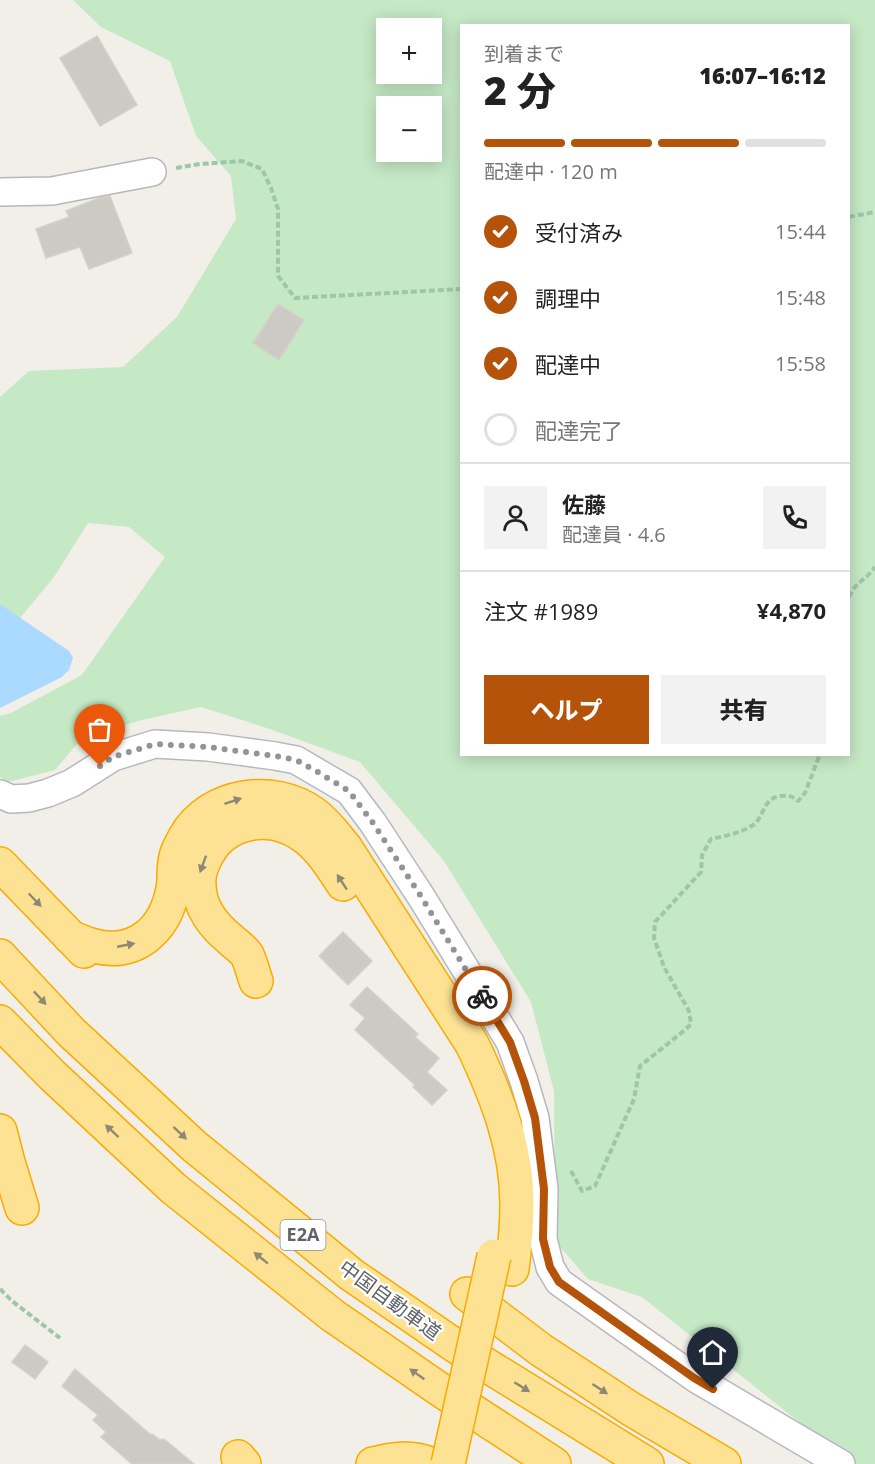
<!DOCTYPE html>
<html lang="ja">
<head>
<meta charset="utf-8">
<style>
  body { margin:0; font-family:"Open Sans","Noto Sans JP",sans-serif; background:#f2f2f2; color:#222; height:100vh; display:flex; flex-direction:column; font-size:22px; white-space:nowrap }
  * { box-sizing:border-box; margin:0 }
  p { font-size:20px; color:#767676 }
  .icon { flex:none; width:33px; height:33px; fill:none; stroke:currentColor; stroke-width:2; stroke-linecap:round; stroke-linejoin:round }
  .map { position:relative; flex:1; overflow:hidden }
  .details { position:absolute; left:460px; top:24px; width:390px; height:732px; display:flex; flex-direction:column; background:#fff; border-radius:0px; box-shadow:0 3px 15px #0003 }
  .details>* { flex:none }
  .buttons { position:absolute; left:376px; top:18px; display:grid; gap:12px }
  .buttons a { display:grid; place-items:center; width:66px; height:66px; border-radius:0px; background:#fff; box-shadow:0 3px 15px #0003; font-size:30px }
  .pin { position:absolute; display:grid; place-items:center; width:51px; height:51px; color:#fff; margin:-62px -26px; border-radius:50% 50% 50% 0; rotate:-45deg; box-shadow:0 0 6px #0007 }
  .pin .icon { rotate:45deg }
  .courier { position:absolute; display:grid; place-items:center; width:60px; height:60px; margin:-30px; border:4px solid #b45309; border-radius:50%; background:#fff; color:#222; box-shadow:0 2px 8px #0007 }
  .overview em { font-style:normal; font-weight:800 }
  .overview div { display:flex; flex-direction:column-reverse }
  .overview { display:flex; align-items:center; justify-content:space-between; height:102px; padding:0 24px }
  h1 { font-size:39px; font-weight:800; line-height:45px }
  .bar { display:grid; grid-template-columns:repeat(4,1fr); gap:9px 6px; align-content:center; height:72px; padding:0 24px }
  .bar i { height:8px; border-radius:4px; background:#e0e0e0 }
  .bar .on { background:#b45309 }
  .bar p { grid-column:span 4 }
  .line { display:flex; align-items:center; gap:15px; padding:0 24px; border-top:2px solid #e0e0e0 }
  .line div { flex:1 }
  .round { display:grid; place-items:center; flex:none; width:63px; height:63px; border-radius:0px; background:#f2f2f2 }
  ol { padding:0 24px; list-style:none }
  li { display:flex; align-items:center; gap:18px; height:66px }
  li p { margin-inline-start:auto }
  li .icon { padding:6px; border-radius:50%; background:#b45309; color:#fff; stroke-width:4 }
  li:last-child { color:#767676 }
  li i { width:33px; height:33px; border:3px solid #e0e0e0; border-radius:50% }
  .primary-button { display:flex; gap:12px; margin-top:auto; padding:12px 24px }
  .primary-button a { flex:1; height:69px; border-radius:0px; background:#b45309; color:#fff; font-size:24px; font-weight:800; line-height:69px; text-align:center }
  .primary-button a+a { background:#f2f2f2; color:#222 }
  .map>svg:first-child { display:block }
  .green { fill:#c5e8c5; fill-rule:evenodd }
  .water { fill:#aadaff }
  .building { fill:#cccac5; stroke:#d6d1c6; stroke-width:1.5 }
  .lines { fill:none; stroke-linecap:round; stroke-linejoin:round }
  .minor-casing { stroke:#b5b8bc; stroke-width:30 }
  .highway-casing { stroke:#f9ab00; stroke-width:36 }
  .path { stroke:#9cc7a9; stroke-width:4; stroke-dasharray:6 3; stroke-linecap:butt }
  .minor { stroke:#fff; stroke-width:27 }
  .highway { stroke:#fde293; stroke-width:33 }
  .highway-bridge-casing { stroke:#f9ab00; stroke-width:36; stroke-linecap:butt }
  .highway-bridge { stroke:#fde293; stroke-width:33 }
  .oneway { fill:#8e8975 }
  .done { stroke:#929495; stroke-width:6; stroke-dasharray:0 10.8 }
  .route { stroke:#b45309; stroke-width:8 }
  .labels { text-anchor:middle; stroke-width:4.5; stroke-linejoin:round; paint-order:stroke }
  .shield { fill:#fff; stroke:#8f9295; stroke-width:1.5 }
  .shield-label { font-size:18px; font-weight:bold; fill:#5f6368 }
  .street-label { font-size:20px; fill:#5f6368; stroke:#fff }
</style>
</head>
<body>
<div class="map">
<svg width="875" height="1464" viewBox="0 0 875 1464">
  <rect width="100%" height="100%" fill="#f1efe8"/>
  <path class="green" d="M73,0H875V1464H856L847,1460L642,1297L588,1279L555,1241L554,1091L531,1002L444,861L360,762L270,729L201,707L142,720L83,737L55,770L8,782L0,777V716L11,713L82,675L165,557L129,527L88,523L54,577L20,618L0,617V397L29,371L123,367L177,317L236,219L231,176L196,136L170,61L101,27ZM462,26H849V754H462ZM387,28H432V74H387ZM387,106H432V152H387Z"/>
  <path class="water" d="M0,604L69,651L73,658L69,670L62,677L0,708Z"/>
  <g class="building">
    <path d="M97,36L137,105L100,126L60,58Z"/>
    <path d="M110,196L132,253L89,269L80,247L46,258L36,229L69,217L66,211L99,198Z"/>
    <path d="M278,304L304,320L279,360L253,343Z"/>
    <path d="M343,932L372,961L348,985L319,956Z"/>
    <path d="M367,987L418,1034L415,1037L439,1058L427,1072L447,1090L432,1105L413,1087L415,1085L355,1030L365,1018L350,1005Z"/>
    <path d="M25,1345L48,1362L35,1379L12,1362Z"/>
    <path d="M75,1369L151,1435L152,1434L160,1440L164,1439L194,1464H132L101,1437L106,1432L93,1420L98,1415L62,1386Z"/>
  </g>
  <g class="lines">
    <g class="minor-casing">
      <g id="minor">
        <path d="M0,192L52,191L152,172"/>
        <path d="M0,794L11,799L29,798L48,793L72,783L113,757L155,744L208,747L275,756L296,760L349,791L373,823L422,898L510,1042L524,1081L535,1118L544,1189L543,1239L550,1267L559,1282L695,1378L841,1464"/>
      </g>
    </g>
    <g class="highway-casing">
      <g id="highway">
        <path d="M0,864L84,951"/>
        <path d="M70,937C77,940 84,943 91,945C134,958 165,931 173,889C175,879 173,868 176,857C177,851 182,843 185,837C210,793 274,785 313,813C326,822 335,835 345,847L472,1044C496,1094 517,1147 517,1204C517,1226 515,1247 512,1269"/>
        <path d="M0,956L71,1032L194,1146L352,1275L457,1347L647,1464"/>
        <path d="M256,981C253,973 251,963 247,955C243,949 235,944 230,939C214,926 199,907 199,885C198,876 201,867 205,859C222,821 268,812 302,835C319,846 332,867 343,884"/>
        <path d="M0,1022L52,1075L173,1188L332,1315L442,1391L554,1464"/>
        <path d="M0,1131L8,1162L22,1208"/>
        <path d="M467,1294L541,1350L631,1409L724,1464"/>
        <path d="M238,1457L244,1464"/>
        <path d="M373,1464C393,1459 410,1456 430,1464"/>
      </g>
    </g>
    <g class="path">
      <path d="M176,168L200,164L242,161L262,169L271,188L278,209V276L295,298L462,289"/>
      <path d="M849,217L875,212"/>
      <path d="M849,597C856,581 866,580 875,567"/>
      <path d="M571,1171L582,1191L595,1186L634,1099L640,1066L685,1030L691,1024L689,1011L664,967L654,938L655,922L701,872L702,855L711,839C725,836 741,833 753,825C764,818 763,797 781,796C789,795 792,796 798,801L805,793L820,754"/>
      <path d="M0,1289L12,1301L60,1338"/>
    </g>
    <use href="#minor" class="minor"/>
    <use href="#highway" class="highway"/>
    <g class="highway-bridge-casing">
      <path id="highway-bridge" d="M448,1464L494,1256"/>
    </g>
    <use href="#highway-bridge" class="highway-bridge"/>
  </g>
  <defs><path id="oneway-solid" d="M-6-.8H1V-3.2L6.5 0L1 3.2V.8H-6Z" transform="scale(1.5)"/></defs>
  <g class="oneway">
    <use href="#oneway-solid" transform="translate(233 801) rotate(-18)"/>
    <use href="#oneway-solid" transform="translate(203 864) rotate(110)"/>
    <use href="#oneway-solid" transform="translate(342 882) rotate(-123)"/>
    <use href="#oneway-solid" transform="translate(35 900) rotate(46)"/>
    <use href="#oneway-solid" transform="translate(126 945) rotate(-11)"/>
    <use href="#oneway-solid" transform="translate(40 998) rotate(47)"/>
    <use href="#oneway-solid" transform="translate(112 1131) rotate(-137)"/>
    <use href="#oneway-solid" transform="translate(180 1133) rotate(43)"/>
    <use href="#oneway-solid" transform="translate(261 1258) rotate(-141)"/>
    <use href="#oneway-solid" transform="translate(417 1374) rotate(-145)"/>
    <use href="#oneway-solid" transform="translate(522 1387) rotate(32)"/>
    <use href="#oneway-solid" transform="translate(600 1389) rotate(33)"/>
  </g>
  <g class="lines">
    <path class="done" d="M100,766L113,757L155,744L208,747L275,756L296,760L316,771L349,791L373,823L422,898L482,996"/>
    <path class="route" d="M482,996L510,1042L524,1081L535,1118L544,1189L543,1239L550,1267L559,1282L694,1378L713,1389"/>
  </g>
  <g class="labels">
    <rect class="shield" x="280.5" y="1220" width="45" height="30" rx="4.5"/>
    <g class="shield-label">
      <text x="303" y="1241">E2A</text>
    </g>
    <g class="street-label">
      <text transform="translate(390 1300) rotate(36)" y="7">中国自動車道</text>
    </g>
  </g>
</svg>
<div class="buttons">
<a>+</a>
<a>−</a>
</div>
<div class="pin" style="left:100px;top:766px;background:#ea580c"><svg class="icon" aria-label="bag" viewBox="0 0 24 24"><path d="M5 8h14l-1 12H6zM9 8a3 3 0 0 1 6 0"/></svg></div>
<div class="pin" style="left:713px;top:1389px;background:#1f2937"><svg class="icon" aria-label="home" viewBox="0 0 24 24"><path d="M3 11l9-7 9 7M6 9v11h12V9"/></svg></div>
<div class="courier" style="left:482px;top:996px"><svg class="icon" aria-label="bike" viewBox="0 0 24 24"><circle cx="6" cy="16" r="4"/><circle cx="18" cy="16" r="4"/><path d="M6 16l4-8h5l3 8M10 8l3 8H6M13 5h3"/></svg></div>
<section class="details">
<div class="overview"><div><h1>2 分</h1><p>到着まで</p></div><em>16:07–16:12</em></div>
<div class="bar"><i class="on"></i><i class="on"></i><i class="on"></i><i></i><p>配達中 · 120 m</p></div>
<ol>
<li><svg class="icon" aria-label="check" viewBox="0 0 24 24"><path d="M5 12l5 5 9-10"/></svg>受付済み<p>15:44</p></li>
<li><svg class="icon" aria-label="check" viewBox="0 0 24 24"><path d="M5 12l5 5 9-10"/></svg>調理中<p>15:48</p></li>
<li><svg class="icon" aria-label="check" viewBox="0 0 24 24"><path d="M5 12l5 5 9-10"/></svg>配達中<p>15:58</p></li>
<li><i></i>配達完了</li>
</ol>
<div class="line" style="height:108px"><a class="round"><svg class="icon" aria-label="person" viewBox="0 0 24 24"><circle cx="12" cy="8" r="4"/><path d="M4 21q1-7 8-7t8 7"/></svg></a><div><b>佐藤</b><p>配達員 · 4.6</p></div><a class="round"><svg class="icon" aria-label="phone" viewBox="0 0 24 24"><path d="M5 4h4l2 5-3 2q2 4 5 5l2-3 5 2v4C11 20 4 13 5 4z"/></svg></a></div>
<div class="line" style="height:78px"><div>注文 #1989</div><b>¥4,870</b></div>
<div class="primary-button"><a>ヘルプ</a><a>共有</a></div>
</section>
</div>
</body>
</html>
